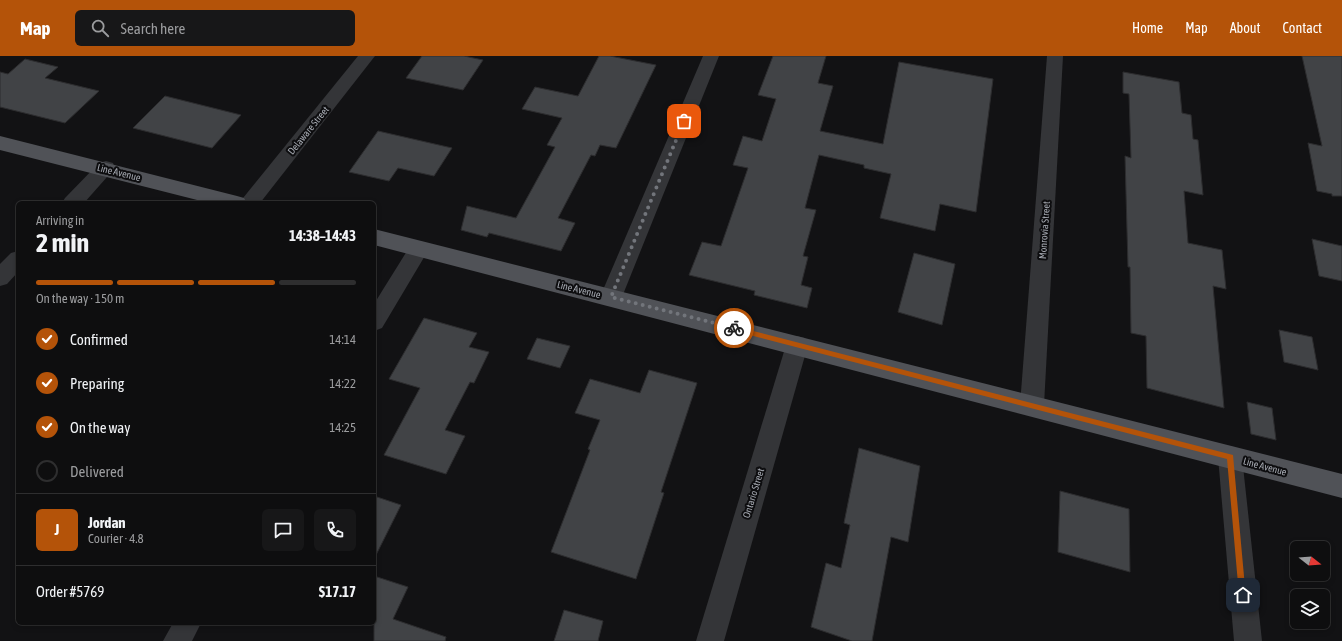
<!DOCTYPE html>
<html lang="en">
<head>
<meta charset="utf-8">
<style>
  body { margin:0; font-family:"Asap Condensed",sans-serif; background:#171718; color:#f1f3f6; height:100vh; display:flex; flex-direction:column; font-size:15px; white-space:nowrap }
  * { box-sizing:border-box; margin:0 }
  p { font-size:13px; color:#9b9c9e }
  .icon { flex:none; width:22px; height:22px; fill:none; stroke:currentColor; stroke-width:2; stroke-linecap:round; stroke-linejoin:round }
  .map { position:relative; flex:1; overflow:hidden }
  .sheet { position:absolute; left:16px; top:145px; width:360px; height:424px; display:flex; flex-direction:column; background:#0e0e0f; border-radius:6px; box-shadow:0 2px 6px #0003,0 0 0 1px #2e2e2f }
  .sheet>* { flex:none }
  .needle { width:26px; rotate:107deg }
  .controls { position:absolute; left:1290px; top:485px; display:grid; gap:8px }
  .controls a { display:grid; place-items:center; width:40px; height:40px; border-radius:6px; background:#0e0e0f; box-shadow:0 2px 6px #0003,0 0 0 1px #2e2e2f; font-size:20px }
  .pin { position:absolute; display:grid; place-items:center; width:34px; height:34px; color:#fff; margin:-17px; border-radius:8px; box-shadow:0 2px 6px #0006 }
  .courier { position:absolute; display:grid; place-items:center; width:40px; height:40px; margin:-20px; border:3px solid #b45309; border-radius:50%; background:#fff; color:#222; box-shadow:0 1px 5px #0007 }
  .headline em { font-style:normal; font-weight:700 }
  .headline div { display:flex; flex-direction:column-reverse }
  .headline { display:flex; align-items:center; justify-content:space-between; height:68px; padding:0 20px }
  h1 { font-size:26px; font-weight:700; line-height:30px }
  .bar { display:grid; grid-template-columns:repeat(4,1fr); gap:6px 4px; align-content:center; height:48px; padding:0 20px }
  .bar i { height:5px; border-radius:3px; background:#2e2e2f }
  .bar .selected { background:#b45309 }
  .bar p { grid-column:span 4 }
  .line { display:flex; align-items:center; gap:10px; padding:0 20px; border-top:1px solid #2e2e2f }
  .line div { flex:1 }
  .round { display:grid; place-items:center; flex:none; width:42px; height:42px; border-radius:6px; background:#171718 }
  ol { padding:0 20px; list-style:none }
  li { display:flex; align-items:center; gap:12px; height:44px }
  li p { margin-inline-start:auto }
  li .icon { padding:4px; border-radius:50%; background:#b45309; color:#fff; stroke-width:4 }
  li:last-child { color:#9b9c9e }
  li i { width:22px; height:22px; border:2px solid #2e2e2f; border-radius:50% }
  header { display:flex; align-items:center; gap:24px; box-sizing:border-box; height:56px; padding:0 20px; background:#b45309; color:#fff }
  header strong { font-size:19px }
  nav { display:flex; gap:22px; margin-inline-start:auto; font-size:14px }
  .search { width:280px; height:36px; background:#171718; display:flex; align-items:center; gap:10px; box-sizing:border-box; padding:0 14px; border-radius:6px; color:#9b9c9e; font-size:15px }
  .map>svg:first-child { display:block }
  .building { fill:#414346; stroke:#2d2d2f }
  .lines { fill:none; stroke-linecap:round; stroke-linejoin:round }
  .minor { fill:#343538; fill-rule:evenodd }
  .major { fill:#505257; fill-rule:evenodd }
  .route { fill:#b45309 }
  .done { stroke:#72757b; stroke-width:4; stroke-dasharray:0 7.2 }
  .labels { text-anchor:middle; stroke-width:4; stroke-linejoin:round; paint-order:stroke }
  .street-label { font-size:10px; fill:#a6aab2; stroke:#0d0d0f }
</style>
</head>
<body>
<header>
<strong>Map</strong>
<div class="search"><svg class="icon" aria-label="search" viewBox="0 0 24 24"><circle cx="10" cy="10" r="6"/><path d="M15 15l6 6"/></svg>Search here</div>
<nav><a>Home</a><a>Map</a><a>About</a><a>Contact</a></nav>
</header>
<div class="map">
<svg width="1342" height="585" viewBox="0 0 1342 585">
  <rect width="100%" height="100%" fill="#121214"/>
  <g class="building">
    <path d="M422,0H464L483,4L463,34L406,22Z"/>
    <path d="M599,0H610L656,9L616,92L600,89L595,100L591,99L558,162L575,167L561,195L489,177L487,181L461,174L467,150L516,162L555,91L547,89L562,62L522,53L535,31L578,40Z"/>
    <path d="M773,0H826L818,27L833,30L820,75L883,88L899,6L993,23L976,156L940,148L935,175L880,162L891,118L864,112V109L819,99L805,152L816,154L803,200L808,201L801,229L812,232L807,252L754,239L755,235L689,219L702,186L721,190L748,112L733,109L743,80L762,85L776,43L758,39Z"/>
    <path d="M1302,0H1342V140H1332V138L1317,135L1308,87L1322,90Z"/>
    <path d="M25,3L58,11L45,22L99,35L65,67L0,51V16L8,18Z"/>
    <path d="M1123,16L1179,26L1182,57L1191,59L1193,83L1198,84L1203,139L1184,135L1188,187L1222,194L1226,233L1213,230L1224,352L1147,332L1146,280L1131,277L1130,211H1128L1125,100L1131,102L1129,38L1123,37Z"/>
    <path d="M165,40L241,59L212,92L133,72Z"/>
    <path d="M378,75L452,92L434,120L398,112L389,125L349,116Z"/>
    <path d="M1312,183L1342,190V225L1319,220Z"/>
    <path d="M914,197L955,208L942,269L898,256Z"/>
    <path d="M424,262L477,277L469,291L489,296L474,327L470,326L445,374L465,380L446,418L384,399L420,332L389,323Z"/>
    <path d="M1279,274L1312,281L1318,314L1284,306Z"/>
    <path d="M537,282L570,290L560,312L527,303Z"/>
    <path d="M649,314L697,327L661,436L664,437L636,523L551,496L590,394L588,393L600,364L575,357L590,323L640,337Z"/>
    <path d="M1247,346L1272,352L1276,384L1251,378Z"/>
    <path d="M859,392L920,410L908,486L891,481L872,585H852L811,571L826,507L841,512L850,469L844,467Z"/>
    <path d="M1060,435L1129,453L1130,516L1058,496Z"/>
    <path d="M374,440L401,449L374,503Z"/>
    <path d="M374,520L408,531L393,563L446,581L445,585H374Z"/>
    <path d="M564,554L603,565L598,585H554Z"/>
  </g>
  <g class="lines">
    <g class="minor">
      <path d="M358,0H375L260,147H239Z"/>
      <path d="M703,0H719L622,241L618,247L611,250L604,247L600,241Z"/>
      <path d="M1047,0H1063L1044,349L1040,356L1032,359L1024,356L1020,349Z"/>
      <path d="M106,105L113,107L115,112L84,147H62L65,142L99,107Z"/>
      <path d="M419,185L426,187L429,193L382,272L374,275V248L412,187Z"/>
      <path d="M18,195V216L7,228L0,230V208L11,197Z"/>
      <path d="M797,280L805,282L808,289L724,585H696L786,289L789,282Z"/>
      <path d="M1230,390L1238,393L1242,401L1262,585H1234L1218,401L1222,393Z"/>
      <path d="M173,567H201L192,585H163Z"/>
    </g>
    <g class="major">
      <path d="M0,80L237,140L244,142L247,147H209L0,94Z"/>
      <path d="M374,173L1342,418V442L374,189Z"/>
    </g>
  </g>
  <path class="route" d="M734,270L1233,399L1246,542H1241L1239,539L1227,403L734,275L730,272Z"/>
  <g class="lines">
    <path class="done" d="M684,65L611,241L734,272"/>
  </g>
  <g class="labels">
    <g class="street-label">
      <text transform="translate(308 74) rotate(-51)" y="4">Delaware Street</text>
      <text transform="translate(119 116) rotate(14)" y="4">Line Avenue</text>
      <text transform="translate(1044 174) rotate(-86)" y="4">Monrovia Street</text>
      <text transform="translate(579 233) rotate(14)" y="4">Line Avenue</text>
      <text transform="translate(1265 410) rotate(15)" y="4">Line Avenue</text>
      <text transform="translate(753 437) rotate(-73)" y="4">Ontario Street</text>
    </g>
  </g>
</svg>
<div class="controls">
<a><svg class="needle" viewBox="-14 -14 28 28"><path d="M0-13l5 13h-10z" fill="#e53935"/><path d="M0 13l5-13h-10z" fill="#9b9c9e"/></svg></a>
<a><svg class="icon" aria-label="layers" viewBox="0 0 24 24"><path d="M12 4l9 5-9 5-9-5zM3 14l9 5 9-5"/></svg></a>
</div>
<div class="pin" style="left:684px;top:65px;background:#ea580c"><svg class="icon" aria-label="bag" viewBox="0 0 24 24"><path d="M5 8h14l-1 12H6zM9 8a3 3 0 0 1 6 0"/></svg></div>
<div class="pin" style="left:1243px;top:539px;background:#1f2937"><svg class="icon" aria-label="home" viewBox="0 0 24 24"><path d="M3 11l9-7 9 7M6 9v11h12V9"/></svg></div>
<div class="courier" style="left:734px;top:272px"><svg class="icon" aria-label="bike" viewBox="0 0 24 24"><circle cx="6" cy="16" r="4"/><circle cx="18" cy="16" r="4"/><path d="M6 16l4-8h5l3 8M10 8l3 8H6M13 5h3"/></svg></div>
<section class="sheet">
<div class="headline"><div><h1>2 min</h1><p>Arriving in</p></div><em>14:38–14:43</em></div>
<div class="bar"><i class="selected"></i><i class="selected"></i><i class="selected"></i><i></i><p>On the way · 150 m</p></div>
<ol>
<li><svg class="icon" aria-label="check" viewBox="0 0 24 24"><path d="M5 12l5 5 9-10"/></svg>Confirmed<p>14:14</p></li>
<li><svg class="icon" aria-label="check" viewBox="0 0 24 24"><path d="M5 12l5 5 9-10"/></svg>Preparing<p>14:22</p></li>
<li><svg class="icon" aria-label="check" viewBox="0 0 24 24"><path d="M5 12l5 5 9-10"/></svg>On the way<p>14:25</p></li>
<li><i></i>Delivered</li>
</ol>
<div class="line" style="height:72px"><b class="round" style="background:#b45309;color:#fff">J</b><div><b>Jordan</b><p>Courier · 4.8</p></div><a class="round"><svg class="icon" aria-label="chat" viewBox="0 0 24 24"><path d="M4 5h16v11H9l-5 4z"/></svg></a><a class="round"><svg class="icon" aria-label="phone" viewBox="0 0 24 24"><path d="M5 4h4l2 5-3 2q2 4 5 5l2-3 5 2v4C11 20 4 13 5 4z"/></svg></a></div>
<div class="line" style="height:52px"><div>Order #5769</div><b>$17.17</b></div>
</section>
</div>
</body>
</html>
